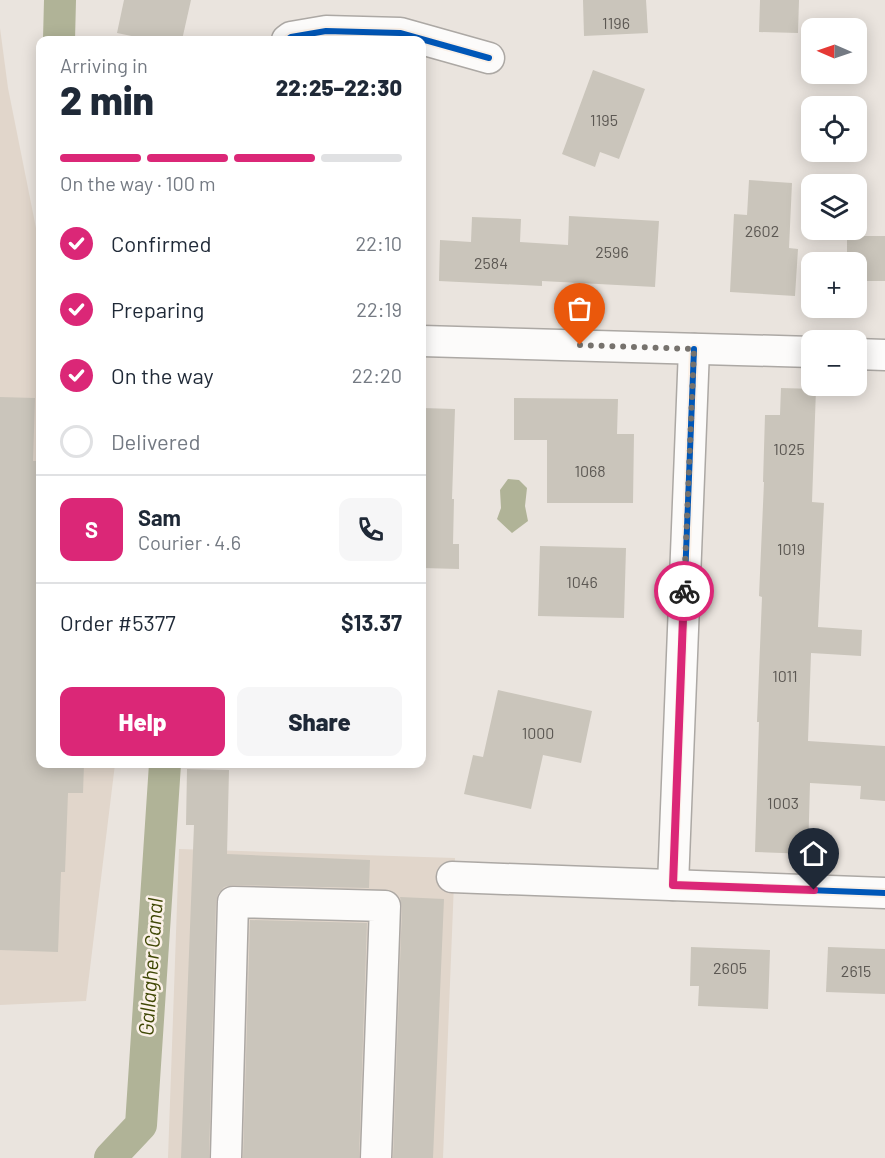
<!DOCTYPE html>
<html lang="en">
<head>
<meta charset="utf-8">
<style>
  body { margin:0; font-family:Barlow,sans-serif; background:#f6f6f7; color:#1f2937; height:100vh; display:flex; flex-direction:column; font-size:22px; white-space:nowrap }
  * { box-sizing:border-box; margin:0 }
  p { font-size:20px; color:#747a83 }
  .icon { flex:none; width:33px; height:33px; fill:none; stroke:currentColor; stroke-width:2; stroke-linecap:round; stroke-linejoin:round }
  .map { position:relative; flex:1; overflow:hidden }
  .side { position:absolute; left:36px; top:36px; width:390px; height:732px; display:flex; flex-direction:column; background:#fff; border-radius:12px; box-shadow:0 3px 15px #0003 }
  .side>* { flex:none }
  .needle { width:39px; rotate:272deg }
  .controls { position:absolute; left:801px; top:18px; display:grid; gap:12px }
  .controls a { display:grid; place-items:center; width:66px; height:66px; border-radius:12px; background:#fff; box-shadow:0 3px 15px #0003; font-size:30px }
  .pin { position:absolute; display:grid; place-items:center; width:51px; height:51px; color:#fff; margin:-62px -26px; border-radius:50% 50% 50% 0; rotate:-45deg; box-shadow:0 0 6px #0007 }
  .pin .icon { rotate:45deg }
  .courier { position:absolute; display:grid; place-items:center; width:60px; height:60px; margin:-30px; border:4px solid #db2777; border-radius:50%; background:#fff; color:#222; box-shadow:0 2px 8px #0007 }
  .summary em { font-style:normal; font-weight:800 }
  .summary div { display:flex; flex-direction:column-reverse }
  .summary { display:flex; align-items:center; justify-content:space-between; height:102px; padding:0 24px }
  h1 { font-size:39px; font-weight:800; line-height:45px }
  .bar { display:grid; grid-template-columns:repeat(4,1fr); gap:9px 6px; align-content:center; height:72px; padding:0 24px }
  .bar i { height:8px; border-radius:4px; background:#e0e1e3 }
  .bar .selected { background:#db2777 }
  .bar p { grid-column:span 4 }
  .line { display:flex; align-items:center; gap:15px; padding:0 24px; border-top:2px solid #e0e1e3 }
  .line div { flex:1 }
  .round { display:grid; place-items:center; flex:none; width:63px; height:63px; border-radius:12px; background:#f6f6f7 }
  ol { padding:0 24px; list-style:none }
  li { display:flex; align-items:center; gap:18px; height:66px }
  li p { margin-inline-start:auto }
  li .icon { padding:6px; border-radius:50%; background:#db2777; color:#fff; stroke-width:4 }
  li:last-child { color:#747a83 }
  li i { width:33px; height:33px; border:3px solid #e0e1e3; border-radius:50% }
  .action { display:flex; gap:12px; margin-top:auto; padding:12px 24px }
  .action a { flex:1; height:69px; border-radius:12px; background:#db2777; color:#fff; font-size:24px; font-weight:800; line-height:69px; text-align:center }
  .action a+a { background:#f6f6f7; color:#1f2937 }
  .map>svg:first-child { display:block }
  .built { fill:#e1d6cb }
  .water { fill:#b0b397 }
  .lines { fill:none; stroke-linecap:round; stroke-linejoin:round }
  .canal { stroke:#b0b397; stroke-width:32 }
  .building { fill:#cac5bb }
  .minor-casing { stroke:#aca8a4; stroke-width:33 }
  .minor { stroke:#fcfbfa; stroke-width:30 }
  .cycleway-casing { stroke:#fbf1e8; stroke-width:10 }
  .cycleway { stroke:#0057b8; stroke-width:6 }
  .done { stroke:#76726d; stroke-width:6; stroke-dasharray:0 10.8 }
  .route { stroke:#db2777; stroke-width:8 }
  .labels { text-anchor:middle; stroke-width:5; stroke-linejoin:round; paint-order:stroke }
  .number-label { font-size:16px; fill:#5c5853 }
  .water-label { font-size:21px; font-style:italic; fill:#3f4704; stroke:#fbf1e8 }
</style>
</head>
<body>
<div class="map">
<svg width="885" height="1158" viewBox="0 0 885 1158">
  <rect width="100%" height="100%" fill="#eae4de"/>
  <g class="built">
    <path d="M0,28L8,88L40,248V764H115L86,1001L0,1005Z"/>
    <path d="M179,849L455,858L443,1158H168Z"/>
  </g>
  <path class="water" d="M508,479L519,480L527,488L525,506L528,521L512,533L497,519L501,508L500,490Z"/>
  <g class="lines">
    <g class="canal">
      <path d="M59,40L60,0"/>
      <path d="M110,1158L141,1125L165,764"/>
    </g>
  </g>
  <g class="building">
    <path d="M124,0H191L182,40H151L117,33Z"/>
    <path d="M583,0H646L648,33L584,36Z"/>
    <path d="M760,0H799L798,33L759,32Z"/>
    <path d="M593,70L645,89L619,159L600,152L595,167L562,154Z"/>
    <path d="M749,180L792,183L789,248L798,249L795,296L730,292L734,214L747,215Z"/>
    <path d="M569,216L659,221L655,287L542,281V286L439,281L440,240L471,242L472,217L521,219L520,242L568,245Z"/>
    <path d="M847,236H885V281H856V262H847Z"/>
    <path d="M781,388L816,389L812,502L824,503L818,627L862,630L861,656L811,653L808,741L885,746V801L860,799L861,786L810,783L808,854L755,852L759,722H757L762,597L759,596L764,482H763L765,415H780Z"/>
    <path d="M0,397L35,398L33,461H40V764H84L83,793H68L65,872H61L58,952L0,950Z"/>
    <path d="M514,398L618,399L617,434H634L633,503H547V440H514Z"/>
    <path d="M422,408L455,409L452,499H454L453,544H459V569L422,568Z"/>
    <path d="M540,546L626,548L624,618L538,616Z"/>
    <path d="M498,690L592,711L581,763L543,755L531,809L464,794L473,755L483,757Z"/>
    <path d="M187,769L229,770L227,854L370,860L369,888L233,885L224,887L218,894L216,902L209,1158H181L194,825H186Z"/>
    <path d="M400,897L444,899L433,1158H393L402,907Z"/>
    <path d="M250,920L367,923L359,1158H243Z"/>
    <path d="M691,947L770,950L768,1009L698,1006L699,986H690Z"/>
    <path d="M828,947L885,949V994L826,992Z"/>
  </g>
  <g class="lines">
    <g class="minor-casing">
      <g id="minor">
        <path d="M287,40L291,37L326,31L400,33L489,58"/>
        <path d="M422,341L812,352"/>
        <path d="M856,354L885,355"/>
        <path d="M452,877L885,893"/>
        <path d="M673,885L694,349"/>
        <path d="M226,1158L233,902L385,906L376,1158"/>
      </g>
    </g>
    <use href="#minor" class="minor"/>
    <g class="cycleway-casing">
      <g id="cycleway">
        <path d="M287,40L291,37L326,31L400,33L489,58"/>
        <path d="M694,349L673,885L885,893"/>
      </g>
    </g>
    <use href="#cycleway" class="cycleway"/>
  </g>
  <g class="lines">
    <path class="done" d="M580,345L694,349L684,591"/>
    <path class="route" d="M684,591L673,885L814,890"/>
  </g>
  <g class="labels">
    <g class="number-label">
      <text x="616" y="29">1196</text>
      <text x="604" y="126">1195</text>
      <text x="762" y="237">2602</text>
      <text x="612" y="258">2596</text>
      <text x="491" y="269">2584</text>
      <text x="789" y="455">1025</text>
      <text x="590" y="477">1068</text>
      <text x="791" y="555">1019</text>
      <text x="582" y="588">1046</text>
      <text x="785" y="682">1011</text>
      <text x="538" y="739">1000</text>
      <text x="783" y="809">1003</text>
      <text x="730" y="974">2605</text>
      <text x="856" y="977">2615</text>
    </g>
    <g class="water-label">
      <text transform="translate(151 967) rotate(-86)" y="7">Gallagher Canal</text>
    </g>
  </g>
</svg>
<div class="controls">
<a><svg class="needle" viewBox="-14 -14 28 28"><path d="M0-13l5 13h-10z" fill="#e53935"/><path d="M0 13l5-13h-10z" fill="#747a83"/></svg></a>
<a><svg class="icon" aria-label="locate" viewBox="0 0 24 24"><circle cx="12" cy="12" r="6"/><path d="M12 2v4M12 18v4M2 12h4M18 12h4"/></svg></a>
<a><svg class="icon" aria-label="layers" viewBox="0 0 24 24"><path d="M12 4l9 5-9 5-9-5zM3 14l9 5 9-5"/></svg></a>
<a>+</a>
<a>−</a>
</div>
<div class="pin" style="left:580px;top:345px;background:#ea580c"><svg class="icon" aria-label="bag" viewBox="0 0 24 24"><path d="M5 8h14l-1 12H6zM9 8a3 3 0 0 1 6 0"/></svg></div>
<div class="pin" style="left:814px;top:890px;background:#1f2937"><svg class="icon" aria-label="home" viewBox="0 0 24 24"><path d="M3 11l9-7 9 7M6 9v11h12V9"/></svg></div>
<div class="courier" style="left:684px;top:591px"><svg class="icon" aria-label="bike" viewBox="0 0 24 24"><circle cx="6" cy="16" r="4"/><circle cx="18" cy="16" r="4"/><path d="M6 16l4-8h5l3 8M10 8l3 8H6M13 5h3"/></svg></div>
<section class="side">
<div class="summary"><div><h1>2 min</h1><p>Arriving in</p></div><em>22:25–22:30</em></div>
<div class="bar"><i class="selected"></i><i class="selected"></i><i class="selected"></i><i></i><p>On the way · 100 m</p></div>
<ol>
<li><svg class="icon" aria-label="check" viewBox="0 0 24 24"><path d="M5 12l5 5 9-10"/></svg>Confirmed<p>22:10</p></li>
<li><svg class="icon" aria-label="check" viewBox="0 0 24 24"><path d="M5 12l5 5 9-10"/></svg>Preparing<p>22:19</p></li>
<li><svg class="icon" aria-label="check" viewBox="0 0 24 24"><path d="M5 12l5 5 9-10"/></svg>On the way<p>22:20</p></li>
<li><i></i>Delivered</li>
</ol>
<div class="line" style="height:108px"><b class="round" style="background:#db2777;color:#fff">S</b><div><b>Sam</b><p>Courier · 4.6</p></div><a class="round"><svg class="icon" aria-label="phone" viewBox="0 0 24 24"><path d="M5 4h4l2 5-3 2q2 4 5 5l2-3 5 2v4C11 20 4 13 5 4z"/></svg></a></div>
<div class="line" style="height:78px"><div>Order #5377</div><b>$13.37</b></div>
<div class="action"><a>Help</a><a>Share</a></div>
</section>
</div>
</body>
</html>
